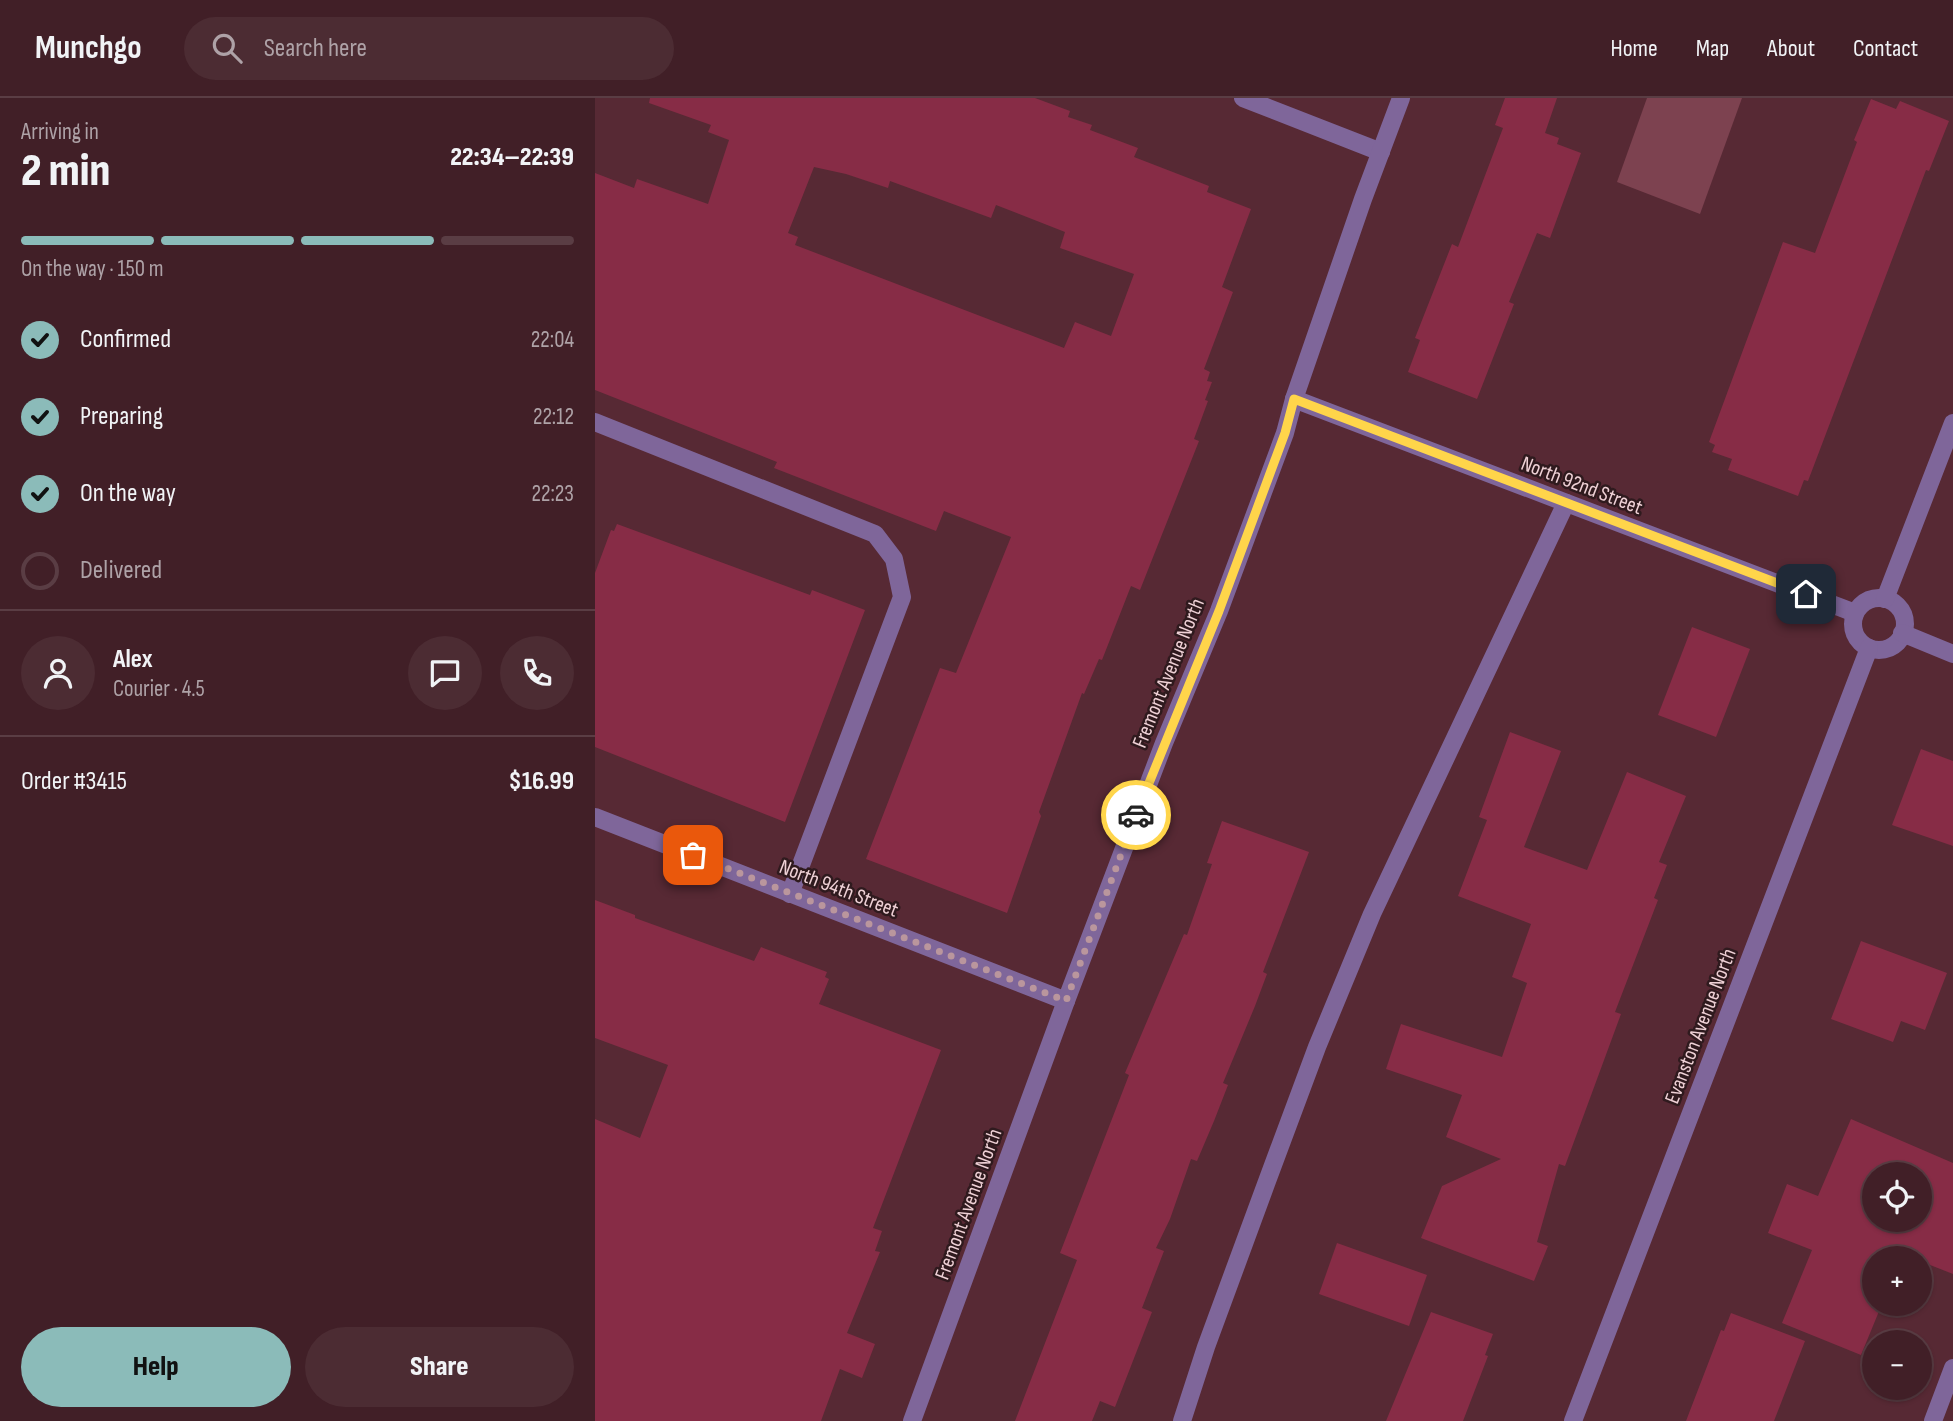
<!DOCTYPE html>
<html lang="en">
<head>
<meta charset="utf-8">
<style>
  body { margin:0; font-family:"Sofia Sans Condensed",sans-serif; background:#4c2c33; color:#f1f3f6; height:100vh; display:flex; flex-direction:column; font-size:26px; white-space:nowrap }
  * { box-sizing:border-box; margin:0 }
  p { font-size:23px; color:#aea2a7 }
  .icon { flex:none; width:38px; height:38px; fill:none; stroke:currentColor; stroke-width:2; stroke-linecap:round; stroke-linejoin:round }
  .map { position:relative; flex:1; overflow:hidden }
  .panel { display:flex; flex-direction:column; background:#411f27; width:595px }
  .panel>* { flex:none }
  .controls { position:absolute; left:1267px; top:1064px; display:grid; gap:14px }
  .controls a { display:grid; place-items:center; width:70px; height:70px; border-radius:50%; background:#411f27; box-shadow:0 2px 5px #0004,0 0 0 2px #5a3d44; font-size:35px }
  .pin { position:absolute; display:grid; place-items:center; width:60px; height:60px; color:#fff; margin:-30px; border-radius:14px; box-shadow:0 4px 10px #0006 }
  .courier { position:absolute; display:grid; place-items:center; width:70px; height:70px; margin:-35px; border:5px solid #ffd54a; border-radius:50%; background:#fff; color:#222; box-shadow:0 2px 9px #0007 }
  .overview em { font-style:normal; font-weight:800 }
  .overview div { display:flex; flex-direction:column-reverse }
  .overview { display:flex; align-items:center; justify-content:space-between; height:119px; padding:0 21px }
  h1 { font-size:46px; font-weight:800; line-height:52px }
  .bar { display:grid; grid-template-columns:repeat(4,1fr); gap:10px 7px; align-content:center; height:84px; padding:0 21px }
  .bar i { height:9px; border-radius:5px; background:#5a3d44 }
  .bar .selected { background:#8bbbb9 }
  .bar p { grid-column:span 4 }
  .line { display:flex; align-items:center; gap:18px; padding:0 21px; border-top:2px solid #5a3d44 }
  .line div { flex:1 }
  .round { display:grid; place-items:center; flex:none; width:74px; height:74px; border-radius:37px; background:#4c2c33 }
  ol { padding:0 21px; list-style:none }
  li { display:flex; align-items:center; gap:21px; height:77px }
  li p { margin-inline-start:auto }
  li .icon { padding:7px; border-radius:50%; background:#8bbbb9; color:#111; stroke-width:4 }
  li:last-child { color:#aea2a7 }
  li i { width:38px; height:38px; border:4px solid #5a3d44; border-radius:50% }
  .primary-button { display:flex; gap:14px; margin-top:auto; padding:14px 21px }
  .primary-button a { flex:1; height:80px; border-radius:42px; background:#8bbbb9; color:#111; font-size:28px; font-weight:800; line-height:80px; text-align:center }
  .primary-button a+a { background:#4c2c33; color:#f1f3f6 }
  header { display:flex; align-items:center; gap:42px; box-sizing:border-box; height:98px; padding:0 35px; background:#411f27; border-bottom:2px solid #5a3d44 }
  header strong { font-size:33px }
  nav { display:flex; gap:38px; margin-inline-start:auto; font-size:24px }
  .search { width:490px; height:63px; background:#4c2c33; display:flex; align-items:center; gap:18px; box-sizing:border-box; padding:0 24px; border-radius:38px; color:#aea2a7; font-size:26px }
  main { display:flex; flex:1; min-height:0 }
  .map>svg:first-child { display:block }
  .green { fill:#7d4250 }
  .building { fill:#872c46; fill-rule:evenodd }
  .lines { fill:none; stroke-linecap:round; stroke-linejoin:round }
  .minor { stroke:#7f669a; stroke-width:18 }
  .done { stroke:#ba969d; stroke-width:7; stroke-dasharray:0 12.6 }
  .route { stroke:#ffd54a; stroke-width:9 }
  .labels { text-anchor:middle; stroke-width:5; stroke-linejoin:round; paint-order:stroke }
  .street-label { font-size:21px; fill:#efd1d6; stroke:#2f1a1e }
</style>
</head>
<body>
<header>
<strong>Munchgo</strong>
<div class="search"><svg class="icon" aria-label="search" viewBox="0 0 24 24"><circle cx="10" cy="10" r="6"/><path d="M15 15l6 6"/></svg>Search here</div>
<nav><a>Home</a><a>Map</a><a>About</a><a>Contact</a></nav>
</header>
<main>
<section class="panel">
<div class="overview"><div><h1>2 min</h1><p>Arriving in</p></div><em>22:34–22:39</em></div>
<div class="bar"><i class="selected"></i><i class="selected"></i><i class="selected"></i><i></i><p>On the way · 150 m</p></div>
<ol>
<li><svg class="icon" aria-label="check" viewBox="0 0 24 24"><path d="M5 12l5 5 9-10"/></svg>Confirmed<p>22:04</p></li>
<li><svg class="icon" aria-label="check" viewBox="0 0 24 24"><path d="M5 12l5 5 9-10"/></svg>Preparing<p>22:12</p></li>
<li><svg class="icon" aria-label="check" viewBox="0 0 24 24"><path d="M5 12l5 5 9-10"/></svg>On the way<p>22:23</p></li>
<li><i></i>Delivered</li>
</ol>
<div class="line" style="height:126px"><a class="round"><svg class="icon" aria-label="person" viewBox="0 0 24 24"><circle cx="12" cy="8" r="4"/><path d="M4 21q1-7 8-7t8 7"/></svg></a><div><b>Alex</b><p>Courier · 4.5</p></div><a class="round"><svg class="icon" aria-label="chat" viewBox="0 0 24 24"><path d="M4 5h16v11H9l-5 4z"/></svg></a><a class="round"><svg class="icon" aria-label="phone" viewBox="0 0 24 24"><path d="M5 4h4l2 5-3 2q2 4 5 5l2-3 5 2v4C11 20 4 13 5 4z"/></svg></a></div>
<div class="line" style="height:91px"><div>Order #3415</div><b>$16.99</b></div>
<div class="primary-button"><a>Help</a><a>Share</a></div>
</section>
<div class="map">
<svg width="1358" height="1323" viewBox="0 0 1358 1323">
  <rect width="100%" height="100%" fill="#572934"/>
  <path class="green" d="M1052,0H1147L1105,116L1022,84Z"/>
  <g class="building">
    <path d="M55,0H440L475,13L473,19L497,27L495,32L543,50L539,59L614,88L612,94L656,111L627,189L638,194L609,271L615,274L612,283L617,284L610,302L613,303L599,341L604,343L545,492L536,488L507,562L504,561L489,596L487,595L444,714L446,718L412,815L271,761L345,570L361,575L416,439L349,413L341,433L179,370L182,364L0,292V75L39,90L42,81L113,106L134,42L113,34L116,27L54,5ZM219,69L251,76L293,90L295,83L396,120L401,107L470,134L465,150L539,176L516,238L480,224L469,250L200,147L203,139L193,135Z"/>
    <path d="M910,0H962L950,35L964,40L962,46L986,55L955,140L942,135L914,204L919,206L882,301L813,274L825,242L820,240L857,146L863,149L908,30L900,27Z"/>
    <path d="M1276,1L1301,11L1305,3L1354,23L1334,73L1331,72L1213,383L1209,382L1203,398L1133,372L1137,361L1117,354L1120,347L1114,344L1188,144L1220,155L1262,44L1259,42Z"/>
    <path d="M22,426L215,497L217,492L270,512L190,724L0,649V475L16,432L19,433Z"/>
    <path d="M1097,529L1155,551L1121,639L1063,617Z"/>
    <path d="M915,634L966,653L929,749L992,772L1032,674L1091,698L1064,764L1072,767L1059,800L1063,802L1020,914L1026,916L970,1068L964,1066L942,1144L953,1148L939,1183L826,1140L847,1088L906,1061L851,1039L867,997L791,971L806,926L907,959L932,885L917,879L936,826L863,798L892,722L884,719Z"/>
    <path d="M1326,651L1358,663V748L1297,727Z"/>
    <path d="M627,723L714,754L668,874L672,876L660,908L628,985L633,987L619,1023L602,1063L596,1061L575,1121L561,1150L569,1153L547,1210L557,1214L520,1309L505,1303L497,1323H420L482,1162L465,1155L534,977L530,975L589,836L592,837L617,766L612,765Z"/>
    <path d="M0,802L40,817V820L159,863L166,849L232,874L230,879L234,881L224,906L346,952L278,1130L287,1133L280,1153L285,1154L252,1235L280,1246L267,1280L245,1271L226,1323H0V1021L45,1040L73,967L0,940Z"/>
    <path d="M1266,843L1352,875L1330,932L1306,923L1298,944L1236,921Z"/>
    <path d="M1256,1021L1358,1065V1176L1325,1163V1160L1307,1157L1306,1160H1279V1206H1287L1266,1257L1187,1225L1217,1152L1173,1135L1192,1086L1223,1098ZM1279,1076H1325V1122H1279Z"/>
    <path d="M742,1145L832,1177L814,1228L724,1196Z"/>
    <path d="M836,1214L898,1236L890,1257L893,1258L868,1323H791Z"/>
    <path d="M1136,1215L1210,1243L1179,1323H1091L1126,1232L1129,1233Z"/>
  </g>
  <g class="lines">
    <g class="minor">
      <path d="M648,0L786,54"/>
      <path d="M699,301L1260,515"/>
      <path d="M0,324L280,436L299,461L307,499L195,796"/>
      <circle cx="1284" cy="526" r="26"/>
      <path d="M1290,501L1358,325"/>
      <path d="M1307,535L1358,556"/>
      <path d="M0,719L471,903"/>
      <path d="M317,1323L471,903L569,645L624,513L690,335L699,301L768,101L806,0"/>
      <path d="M587,1323L611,1249L671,1086L722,949L777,816L971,405"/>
      <path d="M978,1323L1274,550"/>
      <path d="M1338,1323L1358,1270"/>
    </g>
  </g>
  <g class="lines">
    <path class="done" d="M98,757L471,903L541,717"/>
    <path class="route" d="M541,717L624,513L690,335L699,301L1211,496"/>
  </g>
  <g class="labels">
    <g class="street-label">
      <text transform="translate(987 387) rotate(21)" y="7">North 92nd Street</text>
      <text transform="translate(573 575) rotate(-68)" y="7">Fremont Avenue North</text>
      <text transform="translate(244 790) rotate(21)" y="7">North 94th Street</text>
      <text transform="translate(1105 928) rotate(-69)" y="7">Evanston Avenue North</text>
      <text transform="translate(373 1106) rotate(-70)" y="7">Fremont Avenue North</text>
    </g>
  </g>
</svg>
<div class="controls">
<a><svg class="icon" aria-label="locate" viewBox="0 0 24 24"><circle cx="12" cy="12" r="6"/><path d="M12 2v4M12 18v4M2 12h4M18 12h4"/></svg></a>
<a>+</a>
<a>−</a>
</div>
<div class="pin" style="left:98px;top:757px;background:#ea580c"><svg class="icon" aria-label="bag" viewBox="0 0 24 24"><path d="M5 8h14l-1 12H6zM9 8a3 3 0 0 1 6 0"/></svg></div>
<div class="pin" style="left:1211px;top:496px;background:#1f2937"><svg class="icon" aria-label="home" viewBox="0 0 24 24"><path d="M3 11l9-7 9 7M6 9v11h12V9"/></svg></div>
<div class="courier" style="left:541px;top:717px"><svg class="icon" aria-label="car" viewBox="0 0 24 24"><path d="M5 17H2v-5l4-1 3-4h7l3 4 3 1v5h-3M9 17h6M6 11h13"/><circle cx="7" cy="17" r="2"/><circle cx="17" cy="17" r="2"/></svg></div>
</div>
</main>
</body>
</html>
